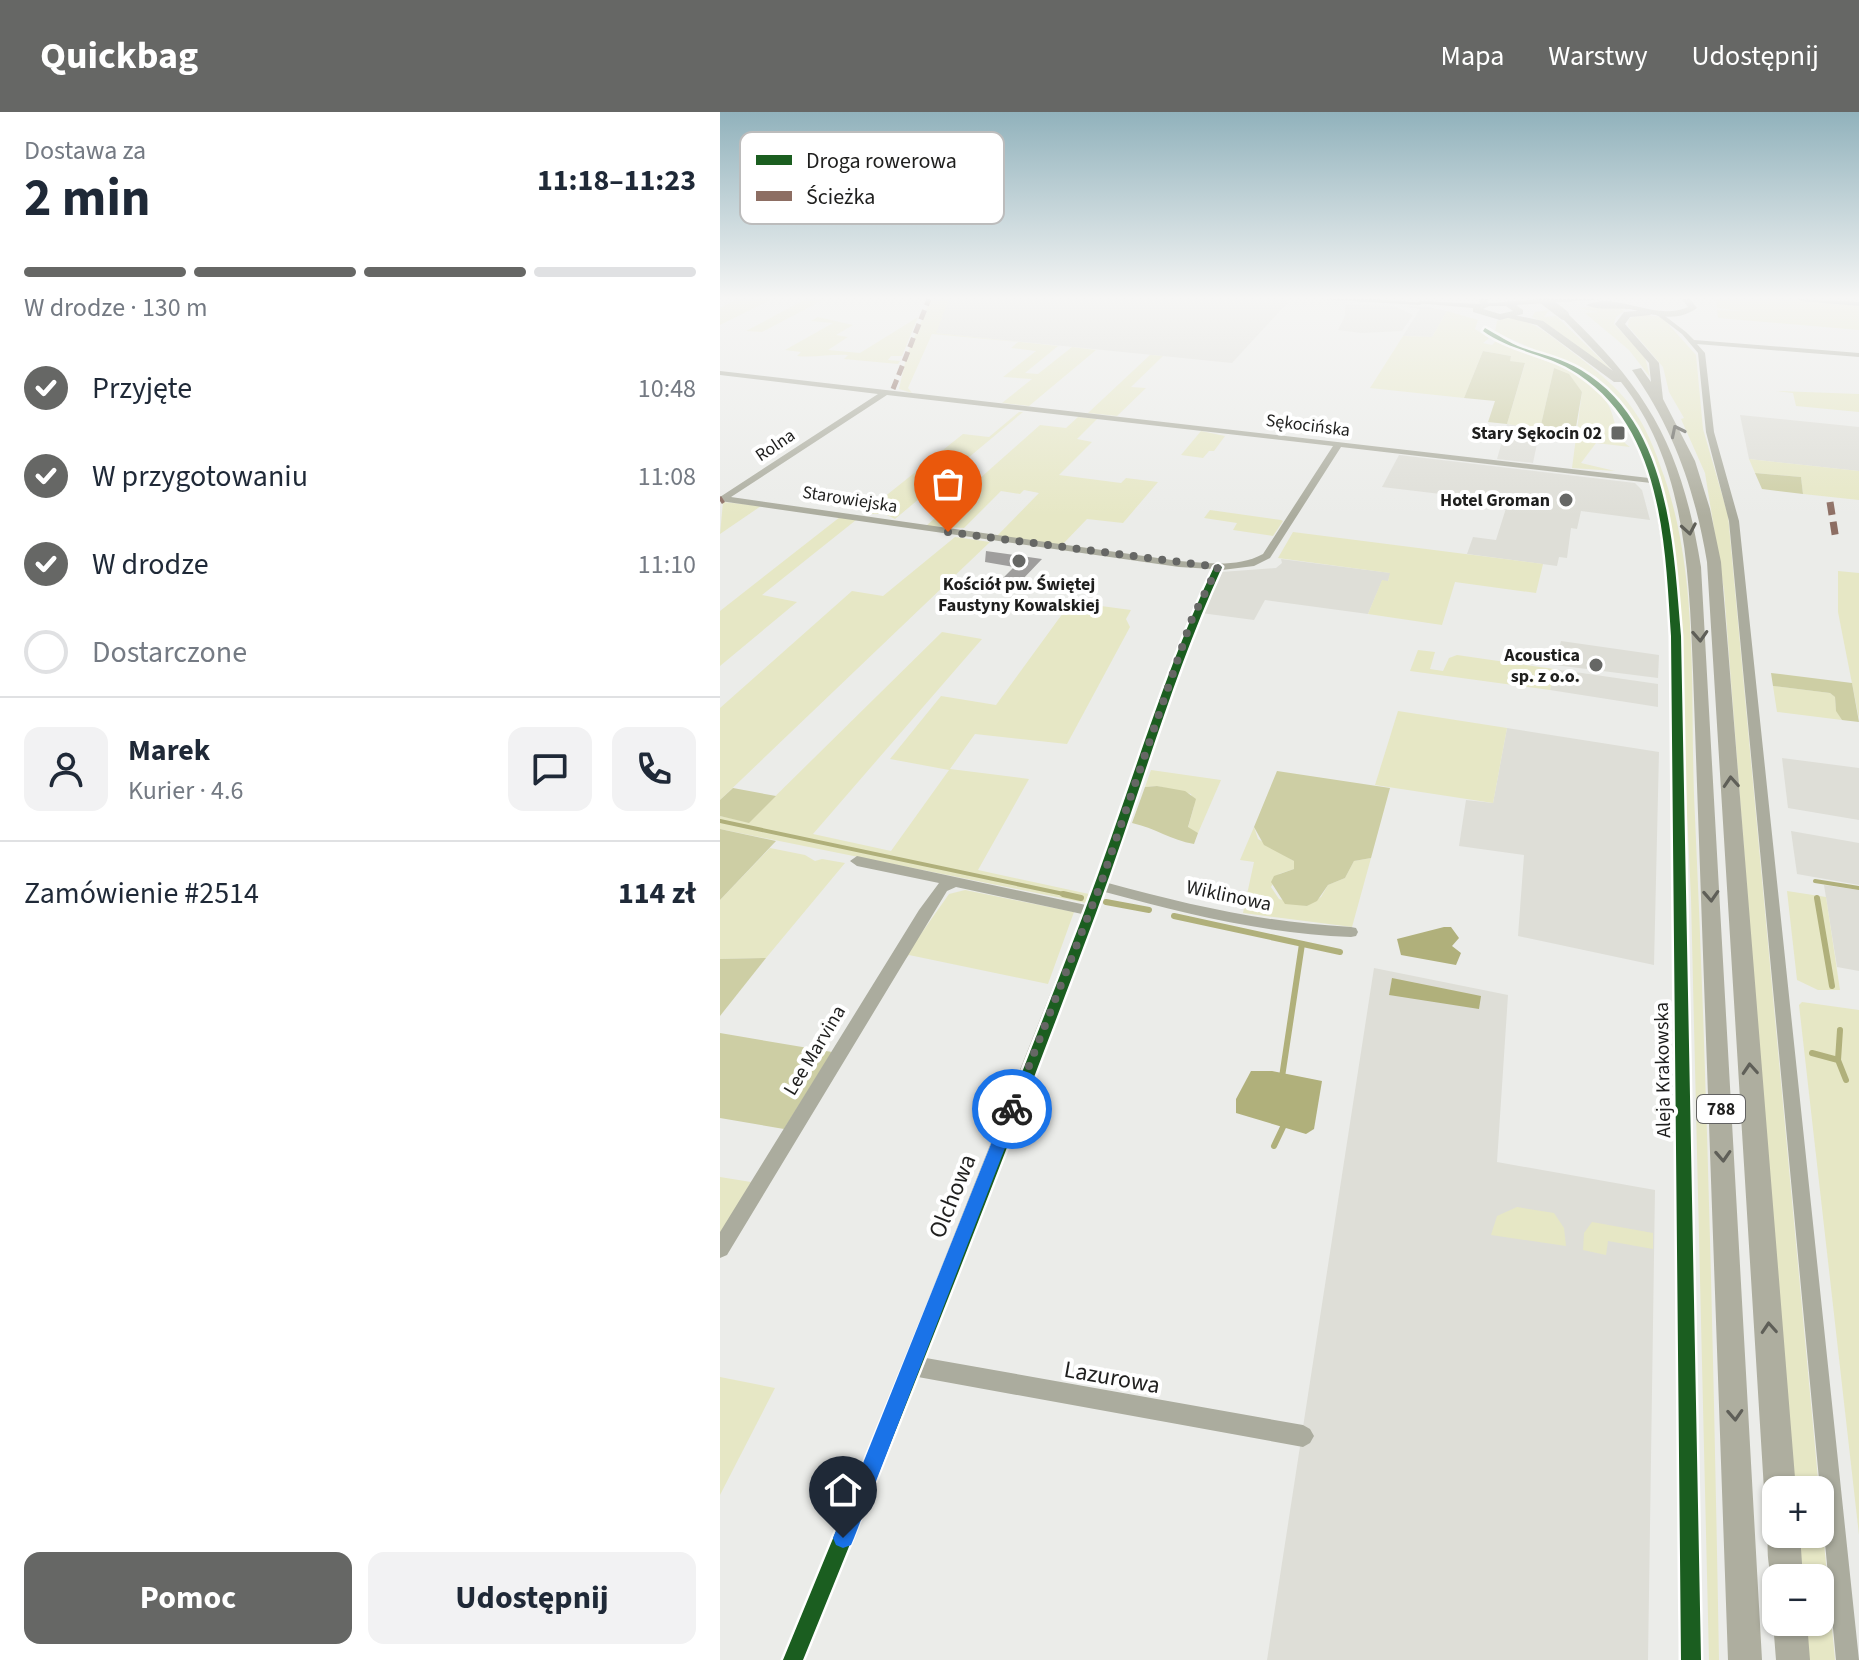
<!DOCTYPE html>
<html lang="pl">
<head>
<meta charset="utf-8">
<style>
  body { margin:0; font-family:"Source Sans 3",sans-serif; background:#f2f2f3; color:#1f2937; height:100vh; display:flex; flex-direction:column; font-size:30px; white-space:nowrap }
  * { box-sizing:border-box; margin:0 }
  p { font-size:26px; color:#747a83 }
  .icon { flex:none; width:44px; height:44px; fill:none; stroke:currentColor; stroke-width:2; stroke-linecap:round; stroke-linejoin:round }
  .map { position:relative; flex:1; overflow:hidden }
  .side { display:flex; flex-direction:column; background:#fff; width:720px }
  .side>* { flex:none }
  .fabs { position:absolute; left:1042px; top:1364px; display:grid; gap:16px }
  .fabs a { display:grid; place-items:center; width:72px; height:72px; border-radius:16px; background:#fff; box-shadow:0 2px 6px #0004; font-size:40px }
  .pin { position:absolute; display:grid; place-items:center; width:68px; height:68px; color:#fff; margin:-82px -34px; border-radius:50% 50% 50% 0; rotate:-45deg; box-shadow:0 0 8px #0007 }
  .pin .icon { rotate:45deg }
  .courier { position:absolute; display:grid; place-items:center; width:80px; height:80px; margin:-40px; border:6px solid #1a73e8; border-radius:50%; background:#fff; color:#222; box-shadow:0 2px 10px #0007 }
  .overview em { font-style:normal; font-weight:700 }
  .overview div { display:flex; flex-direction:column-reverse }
  .overview { display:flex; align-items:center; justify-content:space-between; height:136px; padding:0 24px }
  h1 { font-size:52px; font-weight:700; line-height:60px }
  .bar { display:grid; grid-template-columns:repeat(4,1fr); gap:12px 8px; align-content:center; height:96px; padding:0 24px }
  .bar i { height:10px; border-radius:6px; background:#e0e1e3 }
  .bar .selected { background:#666765 }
  .bar p { grid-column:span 4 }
  .line { display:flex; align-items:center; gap:20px; padding:0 24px; border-top:2px solid #e0e1e3 }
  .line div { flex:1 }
  .round { display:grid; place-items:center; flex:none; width:84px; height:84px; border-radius:16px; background:#f2f2f3 }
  ol { padding:0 24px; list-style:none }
  li { display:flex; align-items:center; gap:24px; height:88px }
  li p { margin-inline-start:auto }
  li .icon { padding:8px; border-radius:50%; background:#666765; color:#fff; stroke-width:4 }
  li:last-child { color:#747a83 }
  li i { width:44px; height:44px; border:4px solid #e0e1e3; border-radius:50% }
  .button { display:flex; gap:16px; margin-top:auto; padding:16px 24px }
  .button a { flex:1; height:92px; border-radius:16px; background:#666765; color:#fff; font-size:32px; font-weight:700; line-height:92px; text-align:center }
  .button a+a { background:#f2f2f3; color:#1f2937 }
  header { display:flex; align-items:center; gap:48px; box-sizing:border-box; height:112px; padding:0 40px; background:#666765; color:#fff }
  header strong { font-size:38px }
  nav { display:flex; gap:44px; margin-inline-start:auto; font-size:28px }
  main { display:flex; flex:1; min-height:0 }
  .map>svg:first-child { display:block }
  .built { fill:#deded7 }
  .green { fill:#e6e7c5 }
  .forest { fill:#cdcea4 }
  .water { fill:#b0b07b }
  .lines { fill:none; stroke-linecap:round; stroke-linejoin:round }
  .stream-far1 { stroke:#b0b07b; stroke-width:4 }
  .stream { stroke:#b0b07b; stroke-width:6 }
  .building { fill:#9f9e9d }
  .street { fill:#abac9e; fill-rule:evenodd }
  .secondary { fill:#aaab9b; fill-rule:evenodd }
  .primary { fill:#aeae9f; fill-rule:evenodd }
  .primary-bridge { stroke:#aeae9f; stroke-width:10 }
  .quiet-far1 { stroke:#8d6e63; stroke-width:5; stroke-dasharray:10 5; stroke-linecap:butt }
  .quiet { stroke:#8d6e63; stroke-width:7; stroke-dasharray:13 7; stroke-linecap:butt }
  .cycleway-casing { stroke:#fff; stroke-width:5 }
  .cycleway { fill:#1b5e20; fill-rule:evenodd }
  .oneway { stroke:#5f5f58 }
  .route { fill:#1a73e8 }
  .done { stroke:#666765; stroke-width:8; stroke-dasharray:0 14.4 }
  .poi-dot { fill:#666765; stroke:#fff; stroke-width:3 }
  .labels { text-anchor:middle; stroke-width:8; stroke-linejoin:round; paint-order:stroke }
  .far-street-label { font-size:18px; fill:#1f1f1e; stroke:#fff }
  .far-poi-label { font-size:18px; font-weight:bold; fill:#1f1f1e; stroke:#fff; text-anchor:end }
  .shield { fill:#fff; stroke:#626262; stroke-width:2 }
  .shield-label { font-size:18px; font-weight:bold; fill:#1f1f1e }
  .street-label { font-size:20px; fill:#1f1f1e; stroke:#fff }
  .near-street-label { font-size:24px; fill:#1f1f1e; stroke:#fff }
  .key { fill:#fff; stroke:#bcbcbc; stroke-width:2 }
  .key-label { font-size:22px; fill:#1f1f1e }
</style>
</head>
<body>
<header>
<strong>Quickbag</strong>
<nav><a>Mapa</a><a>Warstwy</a><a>Udostępnij</a></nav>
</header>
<main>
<section class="side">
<div class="overview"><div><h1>2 min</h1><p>Dostawa za</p></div><em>11:18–11:23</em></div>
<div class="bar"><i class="selected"></i><i class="selected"></i><i class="selected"></i><i></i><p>W drodze · 130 m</p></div>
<ol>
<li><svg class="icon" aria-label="check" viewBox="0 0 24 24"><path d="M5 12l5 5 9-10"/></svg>Przyjęte<p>10:48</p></li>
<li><svg class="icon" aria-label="check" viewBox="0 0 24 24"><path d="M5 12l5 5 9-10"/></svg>W przygotowaniu<p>11:08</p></li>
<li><svg class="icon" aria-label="check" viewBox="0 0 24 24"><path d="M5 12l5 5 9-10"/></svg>W drodze<p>11:10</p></li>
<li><i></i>Dostarczone</li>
</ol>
<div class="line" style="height:144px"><a class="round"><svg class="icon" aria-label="person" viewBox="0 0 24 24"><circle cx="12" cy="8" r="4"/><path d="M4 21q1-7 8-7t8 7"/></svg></a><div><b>Marek</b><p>Kurier · 4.6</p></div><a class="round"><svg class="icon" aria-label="chat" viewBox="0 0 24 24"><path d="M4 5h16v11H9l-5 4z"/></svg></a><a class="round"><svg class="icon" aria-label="phone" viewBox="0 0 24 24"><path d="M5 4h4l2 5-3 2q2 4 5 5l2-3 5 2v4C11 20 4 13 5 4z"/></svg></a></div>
<div class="line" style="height:104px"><div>Zamówienie #2514</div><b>114 zł</b></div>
<div class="button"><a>Pomoc</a><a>Udostępnij</a></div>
</section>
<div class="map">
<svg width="1139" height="1548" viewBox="0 0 1139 1548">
  <rect width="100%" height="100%" fill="#ebece9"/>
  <g class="built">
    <path d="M229,187H571L512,251L215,221Z"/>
    <path d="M625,193L674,194L693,203L682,219L641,221L618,218L625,204Z"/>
    <path d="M684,194L708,195L727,199L712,225L683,224L700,197Z"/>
    <path d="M1020,303L1139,315V359L1029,347Z"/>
    <path d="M787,312L820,317L813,351L777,347Z"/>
    <path d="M679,343L915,371L922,378L930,408L861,399L857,417L851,416L847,446L839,445L837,454L747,442L753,425L776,428L788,390L662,375Z"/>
    <path d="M561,447L671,461L668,469H662L648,502L545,488L534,508L481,501L501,460L556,456L562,451Z"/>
    <path d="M841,529L939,543L938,566L835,553Z"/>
    <path d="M834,557L938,572V595L830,578Z"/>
    <path d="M787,616L939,640L934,853L798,824L804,743L739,734L746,688L773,691Z"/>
    <path d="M1062,646L1139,656V708L1068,696Z"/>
    <path d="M1071,719L1139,731V773L1077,762Z"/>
    <path d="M1104,773L1139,778V859L1117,855Z"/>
    <path d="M654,856L788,883L777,1050L935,1078L928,1548H547Z"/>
  </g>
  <g class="green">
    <path d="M17,187H52L0,213V196Z"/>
    <path d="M86,187H105L42,220L26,219Z"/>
    <path d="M211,187H229L216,221L338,234L305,261L318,262L352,235L376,238L309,294L282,291L312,267L283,265L316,239L291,236L298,230L212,222L188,276L192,281L179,277L187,242Z"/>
    <path d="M996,187H1062L1139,194V218L998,206L997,198L1024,199L997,196Z"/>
    <path d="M883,194L911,198L896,195L904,199L896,205L894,212L925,245L930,265L909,238L865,201L878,200L858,196Z"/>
    <path d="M829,198L824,205L836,204L894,260L828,213L812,205L815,200Z"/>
    <path d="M727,199L758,208L755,217L769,226L763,231L772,233L776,229C813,242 860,255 885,288C898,305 891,322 910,335L876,331L861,351L895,359L852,356L862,280L834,256L820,317L787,312L805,252L789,249L791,244L763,239L744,286L650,276L683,224L712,225Z"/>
    <path d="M918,202L942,205L976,243L983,317L1008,403L1099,1378H1073L1004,478L985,361L961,307L964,306L949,280L943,255L908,214L909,207Z"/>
    <path d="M98,205L133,213L116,223L128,225L108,238L140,241L198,205L182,244H171L168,248L180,249L178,252L124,247L128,243C110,242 95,246 77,244L81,240L65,238L113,211L91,209Z"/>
    <path d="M785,206C812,207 827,221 848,237C903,278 922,297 944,364C981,471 969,593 975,705C988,985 994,1267 999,1548H989L971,786L955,444L939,364L904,293L872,263L775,220L777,209Z"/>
    <path d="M430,243L443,244L411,275L426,276L397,304L368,301Z"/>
    <path d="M1055,279L1139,282V300L1076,294L1073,281Z"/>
    <path d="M299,300H303L175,407L165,402H143L243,322L269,325Z"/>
    <path d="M358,305L377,307L357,327L372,330L339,363L401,371L406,366L438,370L403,411L367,407L341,434L276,425L319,381L304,378L300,382L281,379L244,416L206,414L320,313L346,316Z"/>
    <path d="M481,319L505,324L494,339H489L483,346L461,343Z"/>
    <path d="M1029,347L1139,359V388L1083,382L1081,365L1035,361Z"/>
    <path d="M3,390L41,394L0,422Z"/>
    <path d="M490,398L561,408L563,409L553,424L513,418L517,411L484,406Z"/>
    <path d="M120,405L136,408L42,483L77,490L0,554V499Z"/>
    <path d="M573,420L823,452L816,481L735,470L722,513L648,502L662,468L668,469L670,461L558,446Z"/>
    <path d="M235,425L270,430L0,688V596L132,479L163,484Z"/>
    <path d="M1118,459L1139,461V607L1118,500Z"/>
    <path d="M351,490L411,498L406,507L410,515L347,632L255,622L230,657L309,667L258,758L369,782L366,791L0,717V704L29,710L222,520L262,527L93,722L171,739L229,658L170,647L221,584L276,593Z"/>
    <path d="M698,538L715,540L710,557L723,559L729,546L737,543L834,557L830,578L690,559Z"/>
    <path d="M1053,574L1110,581L1115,585L1116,598L1122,608L1057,600Z"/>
    <path d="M678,599L787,616L773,691L655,673Z"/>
    <path d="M431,658L501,668L478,721L468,716L474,694L471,682L437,674L425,675Z"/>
    <path d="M534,715L538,727L574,749V757L559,762L551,775L559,787L587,794L601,785L608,773L625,766L634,749L651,746L632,815L523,801L534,750L520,748Z"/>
    <path d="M50,736L85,743L95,749L102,747L125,751L46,846L0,847V788Z"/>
    <path d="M245,778L354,800L328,872L189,843L179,853L229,782Z"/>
    <path d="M1067,779L1106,785L1120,878H1098L1077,868Z"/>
    <path d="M1082,890L1139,898V1423L1079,893Z"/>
    <path d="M0,1065L31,1070L0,1123Z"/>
    <path d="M797,1095L834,1101L844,1116L846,1134L771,1123L777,1104Z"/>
    <path d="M872,1110L933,1121V1137L888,1129L886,1143L863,1138L864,1121Z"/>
    <path d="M0,1265L55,1276L0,1383Z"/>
    <path d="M1100,1388L1115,1548H1087L1084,1510H1100V1466H1080L1076,1422H1100Z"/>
  </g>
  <g class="forest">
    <path d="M763,239L791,244L790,249L805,251L787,312L768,310L775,289L744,286Z"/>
    <path d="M834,256L849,262L862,280L856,315L820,317Z"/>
    <path d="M1035,361L1081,365L1083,382L1042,377Z"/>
    <path d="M1051,561L1132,571L1139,610L1122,608L1116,599L1115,585L1110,581L1053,574Z"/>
    <path d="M557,659L670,676L651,746L634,749L625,766L608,773L597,789L587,794L565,792L551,770L554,764L574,757V749L544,733L534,715Z"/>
    <path d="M437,674L465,679L476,687L468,715L478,721L474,732C451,728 435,716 412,711L425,675Z"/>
    <path d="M13,676L56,684L29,711L0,704V688Z"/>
    <path d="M0,717L56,729L0,788Z"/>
    <path d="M46,846L0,904V847Z"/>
    <path d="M0,921L112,940L64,1017L0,1006Z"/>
  </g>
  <g class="water">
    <path d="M724,815H731L739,826L732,834L741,841L736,853L681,843L677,827Z"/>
    <path d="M672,866L761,884L759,897L669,883Z"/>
    <path d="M531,959H552L602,969L594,1017L586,1022L516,1001V987Z"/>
  </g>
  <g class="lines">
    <g class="stream-far1">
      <path d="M0,709L353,784"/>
      <path d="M1095,769L1139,776"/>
    </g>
    <g class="stream">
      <path d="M343,782L361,786"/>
      <path d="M1097,786L1112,874"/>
      <path d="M386,790L429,798"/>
      <path d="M454,804L620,840"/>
      <path d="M1092,941L1118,948L1126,968"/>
      <path d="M1118,948L1120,918"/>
      <path d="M562,965L582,832"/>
      <path d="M554,1034L564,1013"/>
    </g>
  </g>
  <path class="building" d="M266,439L322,447L301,469L283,466L294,455L265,450Z"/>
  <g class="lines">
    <g class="street">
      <path d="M598,187H656L703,191L700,193Z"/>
      <path d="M1078,187L1139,190V194L1081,189Z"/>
      <path d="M937,201H941L966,220L974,228L1139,241V245L977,232L985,241L994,320L1019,409L1139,1548H1116L1009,409L986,320L978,241L962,222L937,203Z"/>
      <path d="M765,216C778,222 790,230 803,235C822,242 843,247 861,258C950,311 954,432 961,524L983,1548H959L951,524L945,452L933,378L931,371L621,335L550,446L534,454L502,458C455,559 426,666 388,771C468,793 548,811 631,815L636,816L638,820L636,824L631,825C547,822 466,802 385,780L206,1246L583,1313L590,1317L594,1324L590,1331L583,1335L198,1265L85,1548H61L176,1269L362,802L236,775L227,779L7,1143L0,1146V1120L199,798L219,771L137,754L130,749L137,744L366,793C408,681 441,566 492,457L459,455L0,389V385L158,282L0,263V259L929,366C914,317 887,272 838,252C812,242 786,236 763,219ZM167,283L613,334L543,442C517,456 488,451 459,449L11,385Z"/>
    </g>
    <g class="secondary">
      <path d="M819,187H886L796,193L803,198V202L780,208L753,200V196L696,191L700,189L761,192ZM769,194H786L793,199L780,202L763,197Z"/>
      <path d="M962,187H970L977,196C955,212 933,202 910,197C895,195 879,199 866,193C899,179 934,210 968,195Z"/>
    </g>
    <g class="primary">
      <path d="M759,187H768L767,195H761Z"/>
      <path d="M928,198L931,203L910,205L905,212L939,251L943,287L975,349L990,397L1001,450L1076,1378H1056V1392L1049,1389L1044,1378L987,450C975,378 954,318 912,258L921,256L931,270L929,251L895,212L904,200Z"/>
      <path d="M841,201H847C932,282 962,339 981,455L1042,1548H1008L973,560C969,460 966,352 901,270H894L817,213L784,205L789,202L823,209L893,259L841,205Z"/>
      <path d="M1056,1409V1422H1080L1083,1466H1056V1478C1048,1461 1042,1423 1056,1409Z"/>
      <path d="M1056,1503V1510H1087L1090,1548H1056L1053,1510Z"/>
    </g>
    <path class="primary-bridge" d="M823,187L844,203"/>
    <path class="quiet-far1" d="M173,277L209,187"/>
    <g class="quiet">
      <path d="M0,389L3,387"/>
      <path d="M1110,390L1116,428"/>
    </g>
    <g class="cycleway-casing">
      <g id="cycleway">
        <path d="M765,216C778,223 789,231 803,236C822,243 843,247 861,258C950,311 953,432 961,524L981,1548H961L951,524C945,433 943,318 858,262C829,242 792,240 763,219Z"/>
        <path d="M498,452L502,455C451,567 419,685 376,801C283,1051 184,1300 83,1548H63C165,1300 268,1052 364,801C408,685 441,567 494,455Z"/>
      </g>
    </g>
    <use href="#cycleway" class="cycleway"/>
  </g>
  <defs><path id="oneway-chevron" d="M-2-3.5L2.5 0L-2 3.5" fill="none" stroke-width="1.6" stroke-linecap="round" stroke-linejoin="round" transform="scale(2)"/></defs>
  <g class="oneway">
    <use href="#oneway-chevron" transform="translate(957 319) rotate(-116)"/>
    <use href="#oneway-chevron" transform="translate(969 417) rotate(80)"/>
    <use href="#oneway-chevron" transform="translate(980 524) rotate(87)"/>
    <use href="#oneway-chevron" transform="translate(1011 670) rotate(-94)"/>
    <use href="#oneway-chevron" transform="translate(991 784) rotate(87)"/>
    <use href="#oneway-chevron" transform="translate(1030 957) rotate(-94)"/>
    <use href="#oneway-chevron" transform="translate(1003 1044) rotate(87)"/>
    <use href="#oneway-chevron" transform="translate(1049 1216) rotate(-94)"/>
    <use href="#oneway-chevron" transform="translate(1015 1303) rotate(87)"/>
  </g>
  <linearGradient id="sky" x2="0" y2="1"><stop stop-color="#91b2bc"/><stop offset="0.46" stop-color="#f6f6f5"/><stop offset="1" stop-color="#f6f6f5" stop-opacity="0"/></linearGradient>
  <rect width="1139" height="404" fill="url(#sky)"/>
  <path class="route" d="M292,990L300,997L134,1426L131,1433L123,1436L116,1433L113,1426L285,997Z"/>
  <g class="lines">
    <path class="done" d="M228,420L498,455L471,509L380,774L292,997"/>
  </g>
  <g class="poi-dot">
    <rect x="890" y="313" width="16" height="16" rx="4"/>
    <circle cx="846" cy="388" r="8"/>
    <circle cx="299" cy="449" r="8"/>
    <circle cx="876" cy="553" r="8"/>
  </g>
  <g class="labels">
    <g class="far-street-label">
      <text transform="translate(588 313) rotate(7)" y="6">Sękocińska</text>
      <text transform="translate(55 333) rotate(-34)" y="6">Rolna</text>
      <text transform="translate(130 387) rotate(9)" y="6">Starowiejska</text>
    </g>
    <g class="far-poi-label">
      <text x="882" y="327">Stary Sękocin 02</text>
      <text x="830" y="394">Hotel Groman</text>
      <text x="299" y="478" text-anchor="middle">Kościół pw. Świętej<tspan x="299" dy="21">Faustyny Kowalskiej</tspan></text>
      <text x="860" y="549">Acoustica<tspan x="860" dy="21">sp. z o.o.</tspan></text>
    </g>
    <rect class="shield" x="977" y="983" width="48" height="28" rx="6"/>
    <g class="shield-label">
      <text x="1001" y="1003">788</text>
    </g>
    <g class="street-label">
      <text transform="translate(509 783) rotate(12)" y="7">Wiklinowa</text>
      <text transform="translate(94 938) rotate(-59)" y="7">Lee Marvina</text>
      <text transform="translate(942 958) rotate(-91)" y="7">Aleja Krakowska</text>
    </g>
    <g class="near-street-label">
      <text transform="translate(232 1084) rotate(-68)" y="8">Olchowa</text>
      <text transform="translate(392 1265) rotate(10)" y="8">Lazurowa</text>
    </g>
  </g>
  <rect x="20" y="20" width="264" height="92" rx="12" class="key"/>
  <rect x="36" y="43" width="36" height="10" fill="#1b5e20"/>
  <rect x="36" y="79" width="36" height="10" fill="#8d6e63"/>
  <g class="key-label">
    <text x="86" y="56">Droga rowerowa</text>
    <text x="86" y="92">Ścieżka</text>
  </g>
</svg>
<div class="fabs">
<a>+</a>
<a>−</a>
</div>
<div class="pin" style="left:228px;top:420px;background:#ea580c"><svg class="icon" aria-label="bag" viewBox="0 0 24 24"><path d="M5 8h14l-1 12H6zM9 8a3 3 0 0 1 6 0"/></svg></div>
<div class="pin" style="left:123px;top:1426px;background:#1f2937"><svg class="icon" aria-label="home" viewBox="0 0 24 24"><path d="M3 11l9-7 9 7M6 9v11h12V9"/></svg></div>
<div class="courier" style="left:292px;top:997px"><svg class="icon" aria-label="bike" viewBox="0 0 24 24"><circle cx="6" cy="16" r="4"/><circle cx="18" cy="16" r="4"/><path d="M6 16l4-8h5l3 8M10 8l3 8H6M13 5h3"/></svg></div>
</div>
</main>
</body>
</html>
